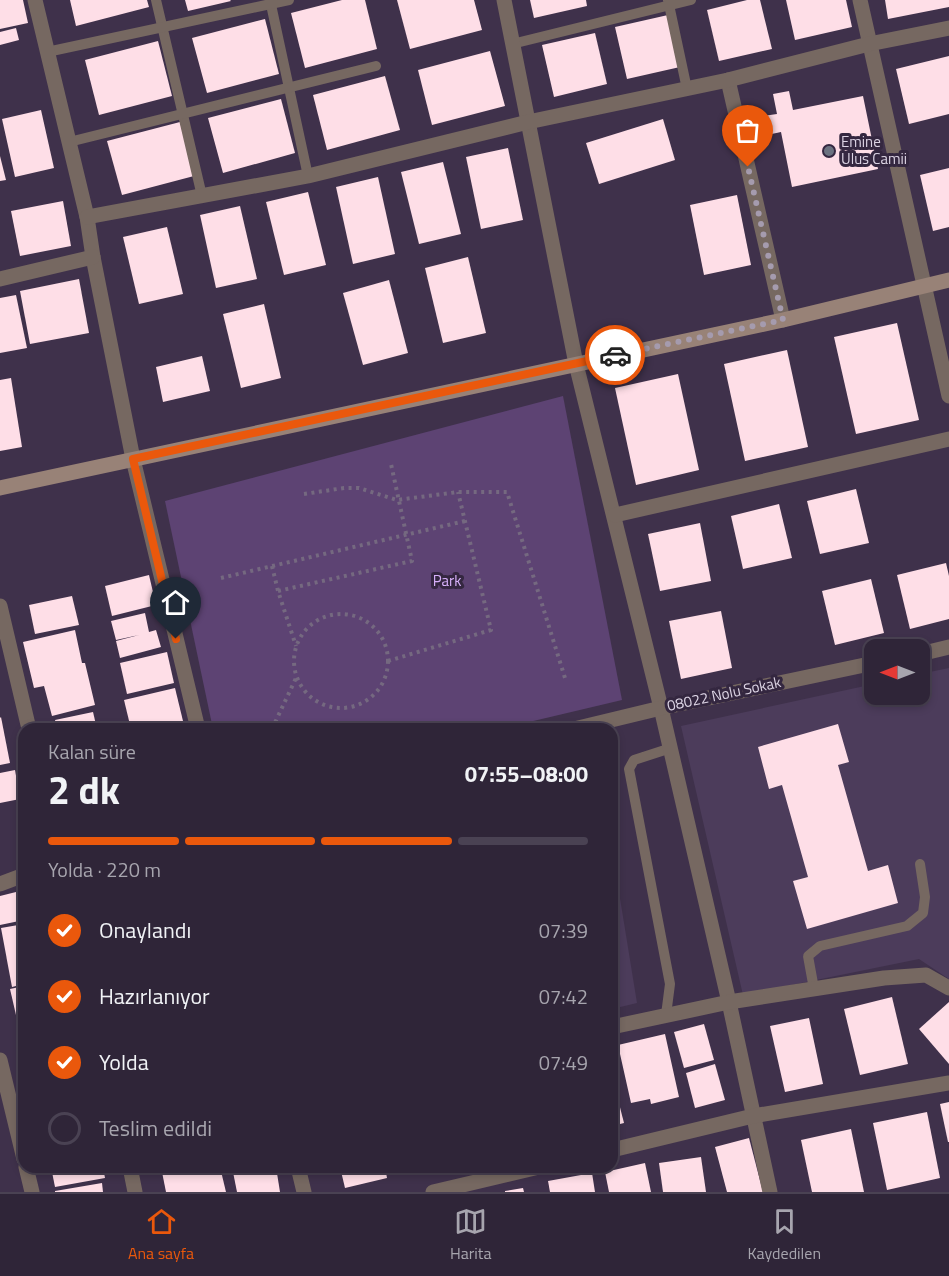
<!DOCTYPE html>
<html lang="tr">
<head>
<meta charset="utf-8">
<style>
  body { margin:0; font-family:"Titillium Web",sans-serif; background:#3b3143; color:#f1f3f6; height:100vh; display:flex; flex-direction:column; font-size:22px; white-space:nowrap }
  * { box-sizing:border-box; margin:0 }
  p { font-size:20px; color:#a7a5ae }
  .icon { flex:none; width:33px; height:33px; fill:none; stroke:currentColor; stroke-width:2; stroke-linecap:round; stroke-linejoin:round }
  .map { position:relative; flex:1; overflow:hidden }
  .drawer { position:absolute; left:18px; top:723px; width:600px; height:450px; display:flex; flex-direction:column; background:#2f2538; border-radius:18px; box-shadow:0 3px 9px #0003,0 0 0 2px #4a4253 }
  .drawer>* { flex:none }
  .needle { width:39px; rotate:270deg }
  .fabs { position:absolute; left:864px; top:639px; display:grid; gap:12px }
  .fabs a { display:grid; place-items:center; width:66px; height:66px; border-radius:12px; background:#2f2538; box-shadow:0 3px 9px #0003,0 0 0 2px #4a4253; font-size:30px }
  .pin { position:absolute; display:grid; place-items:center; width:51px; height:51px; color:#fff; margin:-62px -26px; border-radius:50% 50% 50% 0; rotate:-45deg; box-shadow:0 0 6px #0007 }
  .pin .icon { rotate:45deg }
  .courier { position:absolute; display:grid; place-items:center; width:60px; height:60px; margin:-30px; border:4px solid #ea580c; border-radius:50%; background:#fff; color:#222; box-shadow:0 2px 8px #0007 }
  .headline em { font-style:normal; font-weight:700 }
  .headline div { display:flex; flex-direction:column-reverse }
  .headline { display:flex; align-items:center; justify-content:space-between; height:102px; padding:0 30px }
  h1 { font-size:39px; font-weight:700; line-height:45px }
  .bar { display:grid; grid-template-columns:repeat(4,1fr); gap:9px 6px; align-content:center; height:72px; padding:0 30px }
  .bar i { height:8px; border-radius:4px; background:#4a4253 }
  .bar .selected { background:#ea580c }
  .bar p { grid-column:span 4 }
  ol { padding:0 30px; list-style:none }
  li { display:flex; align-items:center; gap:18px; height:66px }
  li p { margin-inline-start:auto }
  li .icon { padding:6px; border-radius:50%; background:#ea580c; color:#fff; stroke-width:4 }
  li:last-child { color:#a7a5ae }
  li i { width:33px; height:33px; border:3px solid #4a4253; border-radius:50% }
  .menu { display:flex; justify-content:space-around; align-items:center; height:84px; border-top:2px solid #4a4253; background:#2f2538; font-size:16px; color:#a7a5ae }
  .menu a { display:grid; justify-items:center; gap:3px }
  .menu .selected { color:#ea580c }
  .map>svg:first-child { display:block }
  .built { fill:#4c3c5b }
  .green { fill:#5d4373 }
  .building { fill:#fedee7 }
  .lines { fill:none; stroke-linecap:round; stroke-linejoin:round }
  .path { stroke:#756980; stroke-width:4; stroke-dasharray:3 4.5; stroke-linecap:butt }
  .lane { stroke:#766861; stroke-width:10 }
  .street { stroke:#766861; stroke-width:15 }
  .secondary { stroke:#988277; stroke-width:15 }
  .done { stroke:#a59bae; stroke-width:6; stroke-dasharray:0 10.8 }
  .route { stroke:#ea580c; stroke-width:8 }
  .worship-dot { fill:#6b7280; stroke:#342740; stroke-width:2 }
  .labels { text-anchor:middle; stroke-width:6; stroke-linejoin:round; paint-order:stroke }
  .poi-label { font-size:15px; fill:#dcd4e4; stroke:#342740; text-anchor:start }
  .park-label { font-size:15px; fill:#d8b1fb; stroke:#342740 }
  .street-label { font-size:15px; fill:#dcd4e4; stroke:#342740 }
</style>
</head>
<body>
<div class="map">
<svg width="949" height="1192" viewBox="0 0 949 1192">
  <rect width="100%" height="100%" fill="#3f314b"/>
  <g class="built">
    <path d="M949,668V979L919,959L743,995L681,726L874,684V694H920V674Z"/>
    <path d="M618,886L637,1003L612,1009V888Z"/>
  </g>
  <path class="green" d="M563,396L622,700L499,729H213L165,501Z"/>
  <g class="building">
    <path d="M0,0H23L28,23L0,29Z"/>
    <path d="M70,0H147L149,7L76,26Z"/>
    <path d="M185,0H230L231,1L188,11Z"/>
    <path d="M342,0H365L377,49L305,68L291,13Z"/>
    <path d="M397,0H474L482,30L410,49Z"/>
    <path d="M530,0H586L587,6L534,18Z"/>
    <path d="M747,0H760L772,49L719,61L707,10Z"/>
    <path d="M786,0H846L852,27L795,40Z"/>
    <path d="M885,0H949V7L888,19Z"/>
    <path d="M668,15L680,67L627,79L615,27Z"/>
    <path d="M265,19L279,74L207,93L192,38Z"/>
    <path d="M16,28L19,40L0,45V32Z"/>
    <path d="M595,33L607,84L554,97L542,45Z"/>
    <path d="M158,41L172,96L99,115L85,60Z"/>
    <path d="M490,51L505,106L432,125L418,70Z"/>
    <path d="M949,56V114L909,124L896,69Z"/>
    <path d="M385,76L400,130L327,150L313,95Z"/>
    <path d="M789,91L793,110L863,96L878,169L792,187L781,132L767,135L763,116L777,114L773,94Z"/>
    <path d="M281,99L295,153L223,173L208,118Z"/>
    <path d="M41,110L54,168L15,177L2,119Z"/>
    <path d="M663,119L675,160L599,184L586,143Z"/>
    <path d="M180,122L194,176L122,195L107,141Z"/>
    <path d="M508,148L523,220L481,229L466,157Z"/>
    <path d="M0,156L6,180L0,181Z"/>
    <path d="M443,162L461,234L419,244L401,172Z"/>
    <path d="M949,168V227L933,231L920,175Z"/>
    <path d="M378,177L395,254L353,264L336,187Z"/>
    <path d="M308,192L326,265L284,275L266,202Z"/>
    <path d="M737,195L751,265L704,275L690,205Z"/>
    <path d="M63,201L71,246L20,256L11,211Z"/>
    <path d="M240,206L257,279L216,288L200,215Z"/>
    <path d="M167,227L183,294L139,304L123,237Z"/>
    <path d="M468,257L486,333L443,343L425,268Z"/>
    <path d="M79,279L89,333L30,344L20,291Z"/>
    <path d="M389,280L408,353L363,365L343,293Z"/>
    <path d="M16,295L27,348L0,353V298Z"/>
    <path d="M264,304L281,378L241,388L223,314Z"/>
    <path d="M897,323L919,420L856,434L834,337Z"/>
    <path d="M787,350L808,447L745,461L724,364Z"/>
    <path d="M202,356L210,391L163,402L156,367Z"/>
    <path d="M678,374L699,470L636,485L615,388Z"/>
    <path d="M11,378L22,447L0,451V380Z"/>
    <path d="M856,489L869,543L820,554L807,501Z"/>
    <path d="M779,504L792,558L743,569L731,516Z"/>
    <path d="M700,523L711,581L660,591L648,534Z"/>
    <path d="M946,563L949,576V619L910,629L897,575Z"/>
    <path d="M149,575L156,605L112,616L105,586Z"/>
    <path d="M871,579L884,633L835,645L822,591Z"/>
    <path d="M72,596L79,625L35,634L29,605Z"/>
    <path d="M721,611L732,668L681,679L669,621Z"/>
    <path d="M145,613L149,632L156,630L161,647L120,658L116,641L139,635L116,640L111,621Z"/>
    <path d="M75,630L82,663H85L95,705L52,716L44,686L34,688L23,642Z"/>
    <path d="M167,652L174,683L127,694L120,663Z"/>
    <path d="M925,681L927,691L920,692V682Z"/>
    <path d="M175,688L183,721L149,729H131L124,700Z"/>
    <path d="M93,712L97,729H57L55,720Z"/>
    <path d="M1,717L10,763L0,765V718Z"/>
    <path d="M180,724L181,729H163V728Z"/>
    <path d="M838,724L849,762L838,765L868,871L888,865L898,903L807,929L793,881L808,877L782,785L769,789L758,747Z"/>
    <path d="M15,770L20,799L0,803V773Z"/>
    <path d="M24,890V920L0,925V896Z"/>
    <path d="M24,924V984L12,987L1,928Z"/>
    <path d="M24,986V1041H22L10,989Z"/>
    <path d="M892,997L908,1064L860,1075L844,1009Z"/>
    <path d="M949,1002V1064L919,1029Z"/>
    <path d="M809,1018L823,1084L785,1092L770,1026Z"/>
    <path d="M704,1024L714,1060L684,1068L674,1032Z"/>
    <path d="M665,1034L679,1097L651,1104L650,1099L631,1103L618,1045Z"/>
    <path d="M715,1064L725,1100L695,1108L686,1073Z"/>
    <path d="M612,1076L624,1123L612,1126Z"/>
    <path d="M949,1102V1142H948L940,1104Z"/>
    <path d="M927,1112L940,1178L887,1190L873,1123Z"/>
    <path d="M851,1129L864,1192H812L801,1140Z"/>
    <path d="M749,1138L763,1192H727L715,1147Z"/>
    <path d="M701,1157L706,1192H663L659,1163Z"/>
    <path d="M645,1163L651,1192H609L605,1172Z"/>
    <path d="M51,1167H103L105,1178L55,1187Z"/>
    <path d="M161,1167H220L226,1192H166Z"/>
    <path d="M232,1167H276L280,1192H237Z"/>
    <path d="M340,1167H385L387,1178L345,1188Z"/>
    <path d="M592,1173L595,1192H550L548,1181Z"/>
    <path d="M102,1183L103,1192H55V1191Z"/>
    <path d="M523,1188L524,1192H505V1191Z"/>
  </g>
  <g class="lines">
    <g class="path">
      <path d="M304,494L344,488H359L397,500L458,492H507L565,678"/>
      <path d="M272,566L278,591L296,646"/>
      <path d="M221,578L465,521"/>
      <path d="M278,591L412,561L391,464"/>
      <circle cx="341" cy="661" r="47"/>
      <path d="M388,661L491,630L458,492"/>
      <path d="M272,729L296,678"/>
    </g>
    <g class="lane">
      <path d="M156,0L202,196"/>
      <path d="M270,0L308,176"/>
      <path d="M668,0L687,89"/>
      <path d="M512,44L691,0"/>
      <path d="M47,52L289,0"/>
      <path d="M69,142L376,66"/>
      <path d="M814,989L808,956L820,946L907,926L923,913L925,897L920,864"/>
      <path d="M666,1015L670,984L629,769L634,760L671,748"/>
    </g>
    <g class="street">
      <path d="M35,0L87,217L93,257L133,459L198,729"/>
      <path d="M504,0L576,364L661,708L729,1002L770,1192"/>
      <path d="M860,0L949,396"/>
      <path d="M728,80L783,320"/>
      <path d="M87,217L308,176L528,122L728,80L869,44L949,28"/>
      <path d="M0,279L93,257"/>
      <path d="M615,515L949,439"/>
      <path d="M0,606L29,729"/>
      <path d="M920,654L949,647"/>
      <path d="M574,729L661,708L874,663"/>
      <path d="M0,884L24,875"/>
      <path d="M612,1027L729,1002L884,978L926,975L949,988"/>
      <path d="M0,1060L24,1159"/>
      <path d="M612,1150L753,1116L949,1083"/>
      <path d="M26,1167L32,1192"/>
      <path d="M130,1167L135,1192"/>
      <path d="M298,1167L304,1192"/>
      <path d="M433,1192L539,1167"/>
    </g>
    <path class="secondary" d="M0,488L783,320L949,280"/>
  </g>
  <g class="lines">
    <path class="done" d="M615,355L783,320L748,167"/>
    <path class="route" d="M176,639L133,459L615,355"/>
  </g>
  <circle class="worship-dot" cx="829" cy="151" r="6"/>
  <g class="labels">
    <g class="poi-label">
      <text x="841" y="147">Emine<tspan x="841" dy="17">Ulus Camii</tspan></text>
    </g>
    <g class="park-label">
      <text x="447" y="586">Park</text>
    </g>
    <g class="street-label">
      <text transform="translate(724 694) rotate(-12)" y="5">08022 Nolu Sokak</text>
    </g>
  </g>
</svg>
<div class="fabs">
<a><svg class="needle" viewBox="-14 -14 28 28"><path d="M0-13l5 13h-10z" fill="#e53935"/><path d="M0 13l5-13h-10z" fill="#a7a5ae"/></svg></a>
</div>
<div class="pin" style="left:748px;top:167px;background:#ea580c"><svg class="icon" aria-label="bag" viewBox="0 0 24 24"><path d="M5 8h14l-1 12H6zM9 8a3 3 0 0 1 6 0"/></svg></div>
<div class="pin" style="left:176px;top:639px;background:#1f2937"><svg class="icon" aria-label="home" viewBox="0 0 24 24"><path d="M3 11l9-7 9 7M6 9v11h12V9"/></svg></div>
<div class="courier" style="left:615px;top:355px"><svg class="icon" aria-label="car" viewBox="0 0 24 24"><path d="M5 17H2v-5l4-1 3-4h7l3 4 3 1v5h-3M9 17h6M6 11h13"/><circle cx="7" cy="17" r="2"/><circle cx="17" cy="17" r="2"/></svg></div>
<section class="drawer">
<div class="headline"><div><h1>2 dk</h1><p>Kalan süre</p></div><em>07:55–08:00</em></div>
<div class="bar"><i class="selected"></i><i class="selected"></i><i class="selected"></i><i></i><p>Yolda · 220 m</p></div>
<ol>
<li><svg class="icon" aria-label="check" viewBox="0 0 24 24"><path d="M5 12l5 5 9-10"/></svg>Onaylandı<p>07:39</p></li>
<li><svg class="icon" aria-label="check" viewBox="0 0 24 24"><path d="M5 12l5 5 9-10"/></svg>Hazırlanıyor<p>07:42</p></li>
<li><svg class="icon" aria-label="check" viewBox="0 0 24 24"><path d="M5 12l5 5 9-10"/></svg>Yolda<p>07:49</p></li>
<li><i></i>Teslim edildi</li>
</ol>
</section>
</div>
<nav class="menu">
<a class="selected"><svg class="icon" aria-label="home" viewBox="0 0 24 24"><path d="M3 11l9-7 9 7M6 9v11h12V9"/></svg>Ana sayfa</a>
<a><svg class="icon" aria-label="map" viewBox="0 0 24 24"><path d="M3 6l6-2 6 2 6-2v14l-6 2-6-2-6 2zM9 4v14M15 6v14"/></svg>Harita</a>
<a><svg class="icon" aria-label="saved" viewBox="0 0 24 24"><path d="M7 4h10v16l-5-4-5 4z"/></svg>Kaydedilen</a>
</nav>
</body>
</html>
